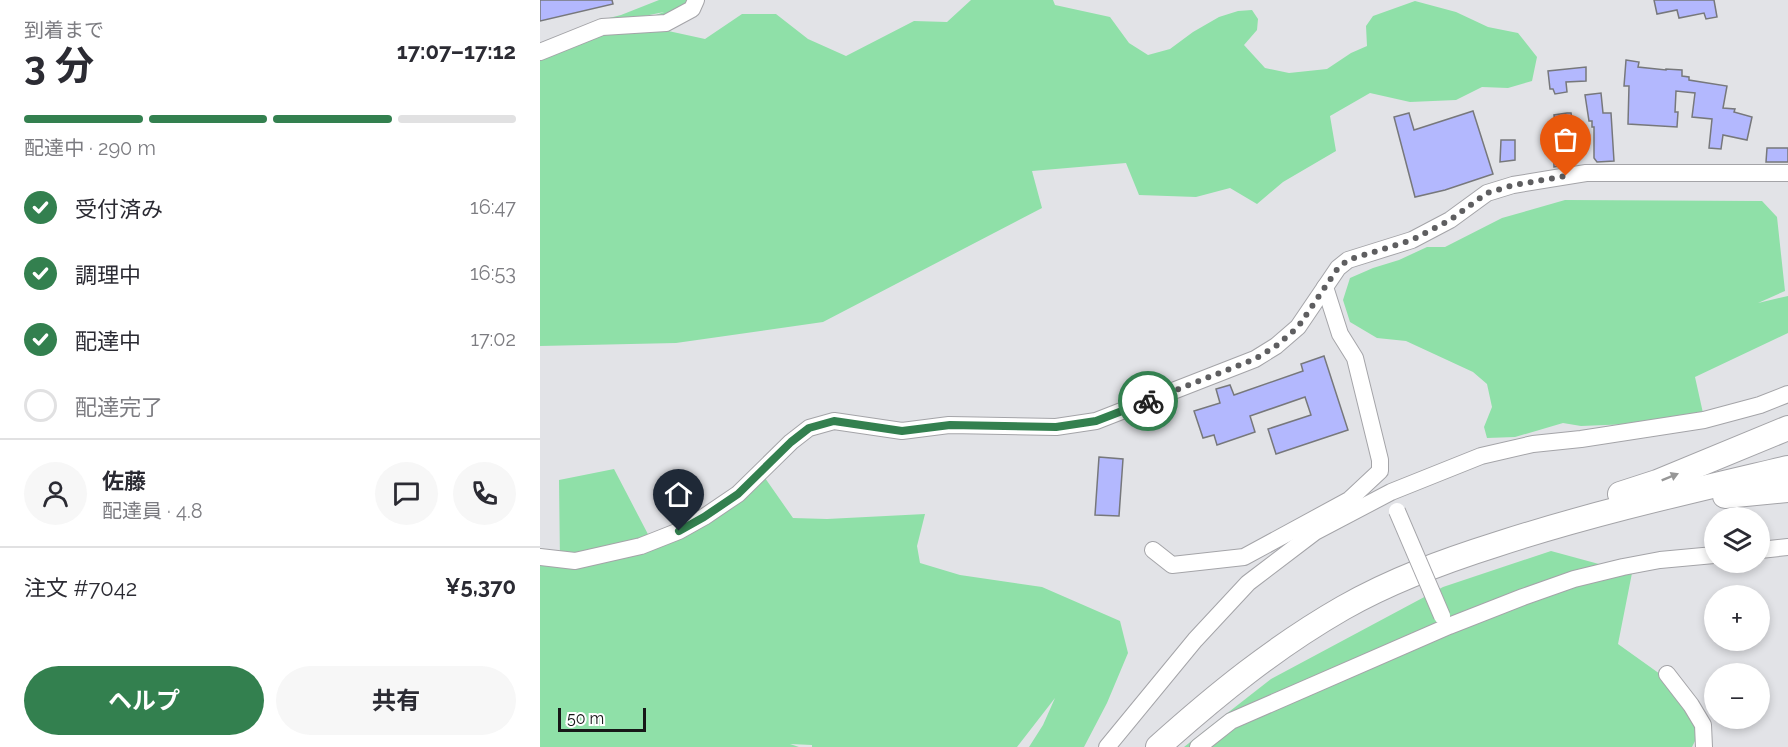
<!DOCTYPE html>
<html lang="ja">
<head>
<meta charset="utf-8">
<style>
  body { margin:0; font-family:Raleway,"Noto Sans JP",sans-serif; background:#f7f7f7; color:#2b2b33; height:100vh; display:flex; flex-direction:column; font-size:22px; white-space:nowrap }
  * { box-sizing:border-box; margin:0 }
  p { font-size:20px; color:#7c7c81 }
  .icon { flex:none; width:33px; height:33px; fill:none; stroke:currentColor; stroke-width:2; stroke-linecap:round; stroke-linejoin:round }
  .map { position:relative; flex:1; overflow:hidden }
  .panel { display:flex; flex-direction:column; background:#fff; width:540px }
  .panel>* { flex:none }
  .fabs { position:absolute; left:1164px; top:507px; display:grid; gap:12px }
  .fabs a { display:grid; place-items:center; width:66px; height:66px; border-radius:50%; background:#fff; box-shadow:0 3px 9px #0003; font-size:30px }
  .scale { position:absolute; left:18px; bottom:15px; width:88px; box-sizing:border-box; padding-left:6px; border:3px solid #171718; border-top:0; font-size:16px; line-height:21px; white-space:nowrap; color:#171718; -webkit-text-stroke:4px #fff; paint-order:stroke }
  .pin { position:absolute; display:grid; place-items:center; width:51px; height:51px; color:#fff; margin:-62px -26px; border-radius:50% 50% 50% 0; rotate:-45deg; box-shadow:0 0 6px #0007 }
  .pin .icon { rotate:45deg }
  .courier { position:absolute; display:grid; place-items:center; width:60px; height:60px; margin:-30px; border:4px solid #33804f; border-radius:50%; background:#fff; color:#222; box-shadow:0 2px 8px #0007 }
  .overview em { font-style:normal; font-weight:700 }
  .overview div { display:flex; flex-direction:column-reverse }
  .overview { display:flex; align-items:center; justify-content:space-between; height:102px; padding:0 24px }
  h1 { font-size:39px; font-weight:700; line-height:45px }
  .bar { display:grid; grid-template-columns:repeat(4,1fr); gap:9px 6px; align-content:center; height:72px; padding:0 24px }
  .bar i { height:8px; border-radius:4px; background:#e1e1e2 }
  .bar .current { background:#33804f }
  .bar p { grid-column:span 4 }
  .line { display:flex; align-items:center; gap:15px; padding:0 24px; border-top:2px solid #e1e1e2 }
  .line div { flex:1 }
  .round { display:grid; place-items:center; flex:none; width:63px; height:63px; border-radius:32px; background:#f7f7f7 }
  ol { padding:0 24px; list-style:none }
  li { display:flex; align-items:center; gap:18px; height:66px }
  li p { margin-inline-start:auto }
  li .icon { padding:6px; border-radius:50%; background:#33804f; color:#fff; stroke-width:4 }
  li:last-child { color:#7c7c81 }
  li i { width:33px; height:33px; border:3px solid #e1e1e2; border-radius:50% }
  .primary-button { display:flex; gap:12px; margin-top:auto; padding:12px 24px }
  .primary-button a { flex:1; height:69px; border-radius:36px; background:#33804f; color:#fff; font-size:24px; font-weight:700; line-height:69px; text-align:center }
  .primary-button a+a { background:#f7f7f7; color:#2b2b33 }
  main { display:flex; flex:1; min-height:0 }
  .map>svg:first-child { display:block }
  .green { fill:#8fe0a8 }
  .building { fill:#b3b8fe; stroke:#77787b; stroke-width:1.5 }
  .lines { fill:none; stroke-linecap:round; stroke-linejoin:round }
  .minor-casing { stroke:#a4a4a8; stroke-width:18 }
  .highway-casing { stroke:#a4a4a8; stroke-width:26 }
  .minor { stroke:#fff; stroke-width:16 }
  .highway { stroke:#fff; stroke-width:24 }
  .minor-bridge-casing { stroke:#a4a4a8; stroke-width:18; stroke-linecap:butt }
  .minor-bridge { stroke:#fff; stroke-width:16 }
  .oneway { fill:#979797 }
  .done { stroke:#5e5e60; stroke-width:6; stroke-dasharray:0 10.8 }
  .route { stroke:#33804f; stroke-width:8 }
</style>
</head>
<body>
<main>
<section class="panel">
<div class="overview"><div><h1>3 分</h1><p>到着まで</p></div><em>17:07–17:12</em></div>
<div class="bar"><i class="current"></i><i class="current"></i><i class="current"></i><i></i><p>配達中 · 290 m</p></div>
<ol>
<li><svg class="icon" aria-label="check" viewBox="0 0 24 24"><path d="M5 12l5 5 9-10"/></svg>受付済み<p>16:47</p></li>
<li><svg class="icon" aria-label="check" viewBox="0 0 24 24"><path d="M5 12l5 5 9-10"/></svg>調理中<p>16:53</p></li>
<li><svg class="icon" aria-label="check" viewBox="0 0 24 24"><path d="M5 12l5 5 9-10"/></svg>配達中<p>17:02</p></li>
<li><i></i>配達完了</li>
</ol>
<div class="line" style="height:108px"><a class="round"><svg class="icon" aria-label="person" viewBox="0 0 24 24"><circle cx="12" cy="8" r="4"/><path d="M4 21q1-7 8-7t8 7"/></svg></a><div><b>佐藤</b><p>配達員 · 4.8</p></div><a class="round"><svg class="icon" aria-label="chat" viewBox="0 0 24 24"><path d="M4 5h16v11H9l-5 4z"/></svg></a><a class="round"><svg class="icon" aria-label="phone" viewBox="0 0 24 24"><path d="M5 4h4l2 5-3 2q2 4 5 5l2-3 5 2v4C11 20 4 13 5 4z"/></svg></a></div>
<div class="line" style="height:78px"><div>注文 #7042</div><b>¥5,370</b></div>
<div class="primary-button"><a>ヘルプ</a><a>共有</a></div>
</section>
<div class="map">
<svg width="1248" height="747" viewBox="0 0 1248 747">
  <rect width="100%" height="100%" fill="#e2e3e7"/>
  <g class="green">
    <path d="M119,0H158L110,27L165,39L202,14H236L268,39L306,56L374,21L407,22L431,0H513L515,5L570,17L589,43L608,55L630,49L653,32L679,17L698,11L712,10L718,19L717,30L704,45L725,68L749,73L787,69L811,53L827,46L826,26L833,16L875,1L916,12L948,27L978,33L997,57L992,81L968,88L942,87L916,100L870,102L830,93L790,116L796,151L743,182L717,204L690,188L656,197L599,195L586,163L492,171L502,208L283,322L136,343L0,346V58L124,12L75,22L69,18L81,15Z"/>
    <path d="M1025,200L1222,201L1237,217L1245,291L1218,303L1248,296V333L1155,377L1163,413L1115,423L1041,426L1023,423L975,437L947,438L944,427L952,407L947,384L933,372L866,341L837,338L810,322L803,300L810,278L833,268L859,260L887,247H905L962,218Z"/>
    <path d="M74,469L111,540L225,478L253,518L287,519L385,514L377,546L380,563L420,575L502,587L580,621L588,653L567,703L544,747H489L503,725L515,698L477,747H272V745L250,744L259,747H0V563L20,562L19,480Z"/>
    <path d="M1011,551L1092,573L1078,644L1127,679L1163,725L1152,747H644L731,679L903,587Z"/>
  </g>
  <g class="building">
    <path d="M0,0H72L73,4L0,21Z"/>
    <path d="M1114,0H1174L1177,17L1166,19L1164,13L1139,18L1137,10L1117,14Z"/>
    <path d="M1086,60L1099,62L1098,67L1126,70V69L1142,70V76L1149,77V80L1187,86L1183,108L1195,109L1194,112L1212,117L1207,140L1183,135L1181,149L1169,148L1172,119L1152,117L1155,93L1136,91L1135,112H1138L1137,127L1088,124L1089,86H1084Z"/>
    <path d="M1046,67V81L1026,82L1027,92L1015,94L1013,89H1010L1008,71Z"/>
    <path d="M1061,93L1063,113H1071L1074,161L1057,162L1054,158V127H1052V121H1049L1045,95Z"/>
    <path d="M933,111L953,174L905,190L875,197L854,117L869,113L874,130Z"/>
    <path d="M1027,113H1031L1039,159L1035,160V164L1014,167L1013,133H1016L1014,115Z"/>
    <path d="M961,140H975V160L960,162Z"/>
    <path d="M1227,148H1248V162H1226Z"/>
    <path d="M784,356L808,430L736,454L728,429L771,415L765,397L710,416L715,432L677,445L674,435L663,438L654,411L680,403L676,389L690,385L694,395L763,371L761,364Z"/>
    <path d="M559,457L583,459L579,516L555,515Z"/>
  </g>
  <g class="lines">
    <g class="minor-casing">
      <g id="minor">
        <path d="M0,52L62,27L126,23L152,9L156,0"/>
        <path d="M613,550L632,565L704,557L809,500L840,471V460L815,358L800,334L785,287"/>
        <path d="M1220,550L1248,547"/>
        <path d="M0,557L35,561L101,546L139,531L164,517L198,494L251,442L269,428L294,421L362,431L409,425L516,427L556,421L715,359L736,346L758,327L798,268L808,260L872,240L910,220L947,193L973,185L1046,173H1248"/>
        <path d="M1127,674L1151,705L1163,725L1164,747"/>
        <path d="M567,747L655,640L708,583L775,532L851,492L941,456L993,444L1041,439L1164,420L1220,405L1248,394"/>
        <path d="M658,747L691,721L909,626L983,597L1034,579L1083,567L1120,560L1174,555"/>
      </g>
    </g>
    <g class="highway-casing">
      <g id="highway">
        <path d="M1080,494L1117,482L1248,428"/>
        <path d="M1185,496L1248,490"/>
        <path d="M618,747C676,695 735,647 803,608C852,580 904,561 958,544C1053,513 1151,491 1248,468"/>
      </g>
    </g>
    <use href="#minor" class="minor"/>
    <use href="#highway" class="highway"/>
    <g class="minor-bridge-casing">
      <path id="minor-bridge" d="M857,511L902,616"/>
    </g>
    <use href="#minor-bridge" class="minor-bridge"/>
  </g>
  <defs><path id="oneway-solid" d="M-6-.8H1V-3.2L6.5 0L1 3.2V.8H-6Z" transform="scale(1.5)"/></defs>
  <use class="oneway" href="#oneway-solid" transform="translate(1130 477) rotate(-22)"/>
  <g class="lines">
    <path class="done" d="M608,401L715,359L736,346L758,327L798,268L808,260L872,240L910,220L947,193L974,185L1026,176"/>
    <path class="route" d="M139,531L164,517L198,494L251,442L269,428L294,421L362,431L410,425L516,427L556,421L608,401"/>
  </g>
</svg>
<div class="fabs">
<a><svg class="icon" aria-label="layers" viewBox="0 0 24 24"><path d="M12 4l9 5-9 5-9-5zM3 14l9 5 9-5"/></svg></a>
<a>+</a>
<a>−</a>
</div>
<div class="scale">50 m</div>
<div class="pin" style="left:1026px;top:176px;background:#ea580c"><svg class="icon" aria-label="bag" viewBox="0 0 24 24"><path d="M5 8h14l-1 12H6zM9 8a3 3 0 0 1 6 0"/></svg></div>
<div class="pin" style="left:139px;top:531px;background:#1f2937"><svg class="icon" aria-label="home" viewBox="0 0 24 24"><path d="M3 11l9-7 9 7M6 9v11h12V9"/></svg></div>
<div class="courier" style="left:608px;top:401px"><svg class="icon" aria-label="bike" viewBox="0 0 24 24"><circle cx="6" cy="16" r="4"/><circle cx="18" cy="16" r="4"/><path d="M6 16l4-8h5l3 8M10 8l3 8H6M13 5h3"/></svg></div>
</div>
</main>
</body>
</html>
